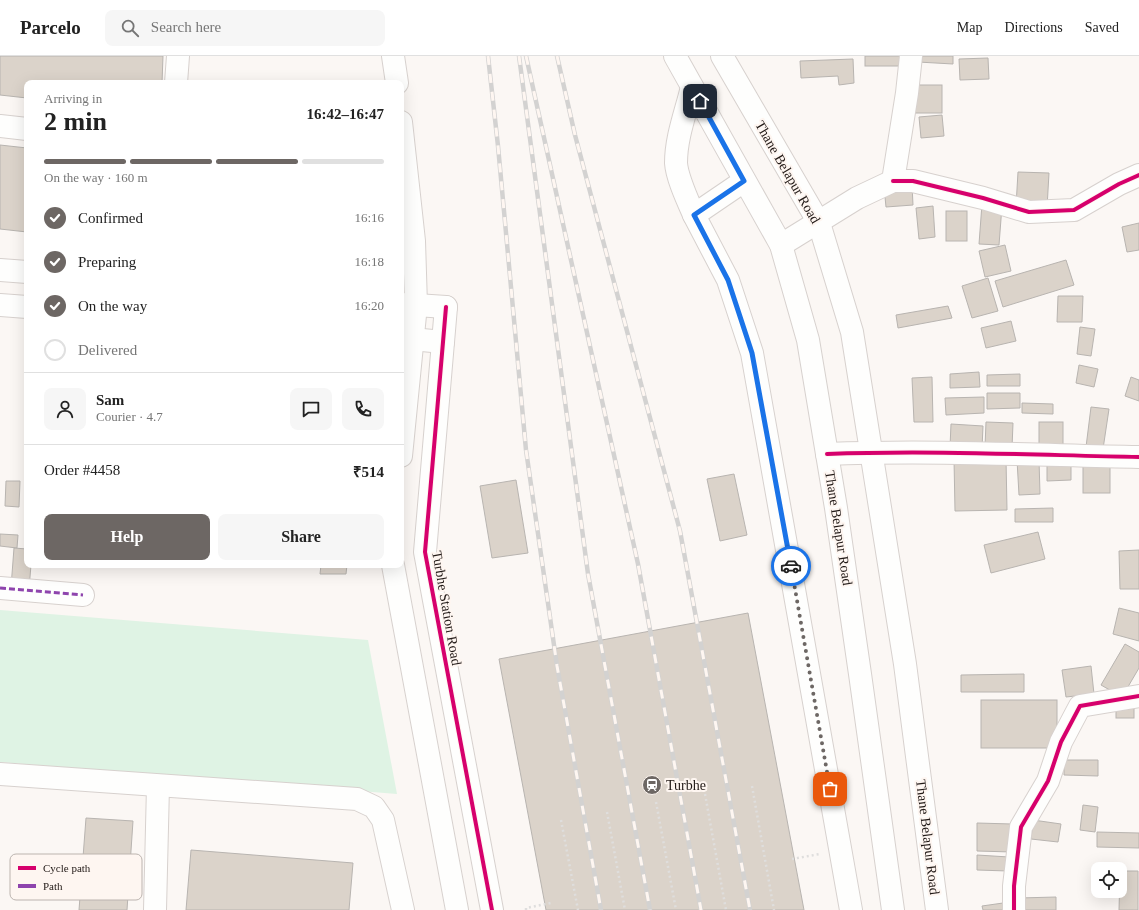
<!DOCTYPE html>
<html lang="en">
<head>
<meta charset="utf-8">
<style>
  body { margin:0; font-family:Georgia,serif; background:#f6f6f6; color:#222; height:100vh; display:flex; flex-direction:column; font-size:15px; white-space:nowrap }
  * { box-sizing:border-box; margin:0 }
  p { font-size:13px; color:#767676 }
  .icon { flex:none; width:22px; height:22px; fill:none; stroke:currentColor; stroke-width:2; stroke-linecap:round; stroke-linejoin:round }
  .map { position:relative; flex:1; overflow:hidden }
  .sheet { position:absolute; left:24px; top:24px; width:380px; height:488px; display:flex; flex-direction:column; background:#fff; border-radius:8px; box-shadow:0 4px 16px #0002 }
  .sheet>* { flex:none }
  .tools { position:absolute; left:1091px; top:806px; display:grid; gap:8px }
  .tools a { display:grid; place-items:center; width:36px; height:36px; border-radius:8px; background:#fff; box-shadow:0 4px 16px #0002; font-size:20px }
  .pin { position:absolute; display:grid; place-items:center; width:34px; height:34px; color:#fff; margin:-17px; border-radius:8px; box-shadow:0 2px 6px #0006 }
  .courier { position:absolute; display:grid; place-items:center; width:40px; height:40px; margin:-20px; border:3px solid #1a73e8; border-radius:50%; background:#fff; color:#222; box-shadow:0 1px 5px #0007 }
  .headline em { font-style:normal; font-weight:800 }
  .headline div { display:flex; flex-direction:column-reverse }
  .headline { display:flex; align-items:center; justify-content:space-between; height:68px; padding:0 20px }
  h1 { font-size:26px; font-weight:800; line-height:30px }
  .bar { display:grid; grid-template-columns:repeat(4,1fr); gap:6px 4px; align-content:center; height:48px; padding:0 20px }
  .bar i { height:5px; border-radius:3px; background:#e0e0e0 }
  .bar .on { background:#6d6764 }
  .bar p { grid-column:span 4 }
  .line { display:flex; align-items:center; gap:10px; padding:0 20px; border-top:1px solid #e0e0e0 }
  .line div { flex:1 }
  .round { display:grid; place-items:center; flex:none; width:42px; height:42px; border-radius:8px; background:#f6f6f6 }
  ol { padding:0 20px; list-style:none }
  li { display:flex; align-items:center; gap:12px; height:44px }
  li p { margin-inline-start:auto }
  li .icon { padding:4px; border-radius:50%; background:#6d6764; color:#fff; stroke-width:4 }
  li:last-child { color:#767676 }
  li i { width:22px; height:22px; border:2px solid #e0e0e0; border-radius:50% }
  .cta { display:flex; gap:8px; margin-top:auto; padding:8px 20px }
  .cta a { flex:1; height:46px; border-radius:8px; background:#6d6764; color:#fff; font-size:16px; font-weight:800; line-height:46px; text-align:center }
  .cta a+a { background:#f6f6f6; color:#222 }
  header { display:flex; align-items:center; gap:24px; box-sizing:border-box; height:56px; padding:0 20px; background:#fff; border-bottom:1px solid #e0e0e0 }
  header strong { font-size:19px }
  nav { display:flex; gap:22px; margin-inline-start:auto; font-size:14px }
  .search { width:280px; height:36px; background:#f6f6f6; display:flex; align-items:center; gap:10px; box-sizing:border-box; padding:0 14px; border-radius:8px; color:#767676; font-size:15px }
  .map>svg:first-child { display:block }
  .green { fill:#dff3e4 }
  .building { fill:#dbd3ca; stroke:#b8b4b0 }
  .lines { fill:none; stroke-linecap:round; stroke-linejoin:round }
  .minor-casing { stroke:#d7d1ce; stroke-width:24 }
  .major-casing { stroke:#d7d1ce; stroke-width:24 }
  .path { stroke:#dfdedd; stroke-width:2.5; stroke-dasharray:2 3; stroke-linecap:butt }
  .minor { stroke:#fefefd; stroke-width:22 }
  .major { stroke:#fefefd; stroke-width:22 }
  .rail-casing { stroke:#d3d2d1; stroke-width:4.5 }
  .rail { stroke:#fef6f1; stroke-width:3; stroke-dasharray:9; stroke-linecap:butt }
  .quiet { stroke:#8e44ad; stroke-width:3; stroke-dasharray:6 3; stroke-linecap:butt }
  .cycleway-casing { stroke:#fef6f1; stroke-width:6 }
  .cycleway { stroke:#d6006c; stroke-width:4 }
  .done { stroke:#6d6764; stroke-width:4; stroke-dasharray:0 7.2 }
  .route { stroke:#1a73e8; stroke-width:5 }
  .labels { text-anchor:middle; stroke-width:4; stroke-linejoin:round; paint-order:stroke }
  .street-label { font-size:14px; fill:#211916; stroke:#fef6f1 }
  .poi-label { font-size:14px; fill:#211916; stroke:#fef6f1; text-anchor:start }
  .key { fill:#fef6f1; stroke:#bcb4af; stroke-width:1 }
  .key-label { font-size:11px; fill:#211916 }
</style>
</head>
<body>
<header>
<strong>Parcelo</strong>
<div class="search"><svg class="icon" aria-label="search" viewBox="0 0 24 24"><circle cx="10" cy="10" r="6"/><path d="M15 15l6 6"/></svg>Search here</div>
<nav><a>Map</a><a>Directions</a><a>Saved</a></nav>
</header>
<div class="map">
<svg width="1139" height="854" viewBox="0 0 1139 854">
  <rect width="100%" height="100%" fill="#fbf7f4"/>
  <path class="green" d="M0,554L368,584L397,738L0,706Z"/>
  <g class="building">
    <path d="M0,0H163L162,27H27V42L0,39Z"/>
    <rect x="865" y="0" width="36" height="10"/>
    <path d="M918,0H953V8L918,6Z"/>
    <path d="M988,2L989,23L960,24L959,3Z"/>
    <path d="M853,3L854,27L839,29L838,20L801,22L800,5Z"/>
    <rect x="913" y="29" width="29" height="28"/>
    <path d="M942,59L944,80L921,82L919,61Z"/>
    <path d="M0,89L27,92V176L0,173Z"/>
    <path d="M1018,116L1049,117L1047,152L1016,150Z"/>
    <path d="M912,129L913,149L886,151L884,131Z"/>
    <path d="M982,148L1002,150L999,189L979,188Z"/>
    <path d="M933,150L935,181L919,183L916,152Z"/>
    <rect x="946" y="155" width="21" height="30"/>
    <path d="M1139,167V194L1127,196L1122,171Z"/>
    <path d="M1005,189L1011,215L985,221L979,195Z"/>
    <path d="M1066,204L1074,229L1003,251L995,225Z"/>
    <path d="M988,222L998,255L972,262L962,230Z"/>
    <path d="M1058,240H1083L1082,266H1057Z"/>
    <path d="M948,250L952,262L898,272L896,259Z"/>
    <path d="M1011,265L1016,285L986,292L981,272Z"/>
    <path d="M1080,271L1095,273L1091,300L1077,298Z"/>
    <path d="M1079,309L1098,313L1094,331L1076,327Z"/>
    <path d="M979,316L980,331L950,332V318Z"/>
    <path d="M1020,318V330H987V319Z"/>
    <path d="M932,321L933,366H914L912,322Z"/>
    <path d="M1131,321L1139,324V345L1125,340Z"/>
    <path d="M987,337H1020V352L987,353Z"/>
    <path d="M984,341V357L946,359L945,342Z"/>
    <path d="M1022,347L1053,348V358L1022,357Z"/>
    <path d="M1091,351L1109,353L1103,393L1086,391Z"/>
    <path d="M986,366L1013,367L1012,392L985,391Z"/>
    <rect x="1039" y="366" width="24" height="26"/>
    <path d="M951,368L983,370L982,393L950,391Z"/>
    <path d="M954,403H1006L1007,454L955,455Z"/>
    <path d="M1047,403H1071V424L1047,425Z"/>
    <path d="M1017,404H1039L1040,438L1019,439Z"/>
    <rect x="1083" y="404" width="27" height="33"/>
    <path d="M734,418L747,479L720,485L707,423Z"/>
    <path d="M516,424L528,497L492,502L480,430Z"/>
    <path d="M6,425H20L19,451L5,450Z"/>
    <path d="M1053,452V466H1015V453Z"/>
    <path d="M1038,476L1045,503L991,517L984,489Z"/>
    <path d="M0,478L18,479L17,492L0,490Z"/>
    <path d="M14,492L27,493V509H31L29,533L11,531Z"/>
    <path d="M1139,494V533H1120L1119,495Z"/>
    <path d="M321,509H347L346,518H320Z"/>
    <path d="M1119,552L1139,557V585L1113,578Z"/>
    <path d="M748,557L804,854H546L499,603Z"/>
    <path d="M1125,588L1139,596V612L1122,641L1101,629Z"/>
    <path d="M1091,610L1094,638L1066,641L1062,614Z"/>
    <path d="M1024,618V636H961V619Z"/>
    <rect x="981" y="644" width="76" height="48"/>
    <rect x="1116" y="646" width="18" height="16"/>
    <path d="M1064,704H1098V720L1064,719Z"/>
    <path d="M1083,749L1098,751L1095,776L1080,774Z"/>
    <path d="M86,762L133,765L127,854H79Z"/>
    <path d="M1033,764L1061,768L1058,786L1031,783Z"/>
    <path d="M977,767L1012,768V796L977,795Z"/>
    <path d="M1097,776L1139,777V792L1097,791Z"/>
    <path d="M191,794L353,807L349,854H186Z"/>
    <path d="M977,799L1009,801L1008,815L977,814Z"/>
    <path d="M1120,815H1138V854H1119Z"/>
    <path d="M1056,841V854H1020L1019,842Z"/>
    <path d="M1003,847L1004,854H983L982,850Z"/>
  </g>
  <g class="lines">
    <g class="minor-casing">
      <g id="minor">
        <path d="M393,0L397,27"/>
        <path d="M176,27L178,0"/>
        <path d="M692,31C686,56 676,81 676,107C677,122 688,145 694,159"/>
        <path d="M401,66L414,185L416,249L401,400"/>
        <path d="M0,70L27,73"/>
        <path d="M744,125L694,159L728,224L752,297L851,854"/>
        <path d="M893,125H913L983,142L1029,156L1074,154L1119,128L1139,119"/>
        <path d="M781,189L857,142L893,125L907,37L911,0"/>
        <path d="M446,251L425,496L492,854"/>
        <path d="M827,398C931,394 1035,399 1139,401"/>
        <path d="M393,509L457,854"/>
        <path d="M0,532L83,539"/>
        <path d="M0,718L357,743L374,751L383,764L403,854"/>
        <path d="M155,854L158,730"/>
        <path d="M1014,854V830L1021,771L1048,725L1061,686L1080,650L1139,640"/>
      </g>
    </g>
    <g class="major-casing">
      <g id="major">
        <path d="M675,0L781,189L808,284L836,452L860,618L893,854"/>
        <path d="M722,0L819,167L852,276L905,608L937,854"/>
        <path d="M0,214L27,216"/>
        <path d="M401,248L446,251"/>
        <path d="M0,249L27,251"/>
        <path d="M401,282L443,286"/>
      </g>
    </g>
    <g class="path">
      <path d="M752,730L774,854"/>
      <path d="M705,738L726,854"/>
      <path d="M656,746L676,854"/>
      <path d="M607,756L625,854"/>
      <path d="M561,764L578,854"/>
      <path d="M792,803L820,798"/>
      <path d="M526,854V852L551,847"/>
    </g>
    <use href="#minor" class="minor"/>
    <use href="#major" class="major"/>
    <g class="rail-casing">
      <g id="rail">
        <path d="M488,0L498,90L526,394L557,610L601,854"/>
        <path d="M519,0L588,518L650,854"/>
        <path d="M526,0L638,508L701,854"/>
        <path d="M557,0L575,79L680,475L750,854"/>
      </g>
    </g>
    <use href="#rail" class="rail"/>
    <path class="quiet" d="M0,532L83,539"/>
    <g class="cycleway-casing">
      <g id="cycleway">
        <path d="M893,125H913L983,142L1029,156L1074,154L1119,128L1139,119"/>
        <path d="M446,251L425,496L492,854"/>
        <path d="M827,398C931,394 1035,399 1139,401"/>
        <path d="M1014,854V830L1021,771L1048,725L1061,686L1080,650L1139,640"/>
      </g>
    </g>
    <use href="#cycleway" class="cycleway"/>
  </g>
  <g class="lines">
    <path class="done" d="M791,510L830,733"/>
    <path class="route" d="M700,45L744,125L694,159L728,224L752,297L791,510"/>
  </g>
  <defs>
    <g id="station-disc" transform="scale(1)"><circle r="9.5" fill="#6d6764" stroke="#fef6f1"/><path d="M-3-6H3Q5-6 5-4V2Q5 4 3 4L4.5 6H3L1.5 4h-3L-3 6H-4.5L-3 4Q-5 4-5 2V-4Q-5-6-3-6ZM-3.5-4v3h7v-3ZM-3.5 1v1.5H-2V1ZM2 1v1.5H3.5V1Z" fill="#fff"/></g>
  </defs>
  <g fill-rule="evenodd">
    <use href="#station-disc" x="652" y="729"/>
  </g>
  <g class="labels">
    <g class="street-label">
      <text transform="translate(788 116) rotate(60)" y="5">Thane Belapur Road</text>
      <text transform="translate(839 472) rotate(81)" y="5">Thane Belapur Road</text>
      <text transform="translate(447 552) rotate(80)" y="5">Turbhe Station Road</text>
      <text transform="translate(928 781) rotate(83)" y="5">Thane Belapur Road</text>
    </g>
    <g class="poi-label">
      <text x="666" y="734">Turbhe</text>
    </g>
  </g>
  <rect x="10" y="798" width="132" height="46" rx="6" class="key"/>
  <rect x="18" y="810" width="18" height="4" fill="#d6006c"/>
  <rect x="18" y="828" width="18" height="4" fill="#8e44ad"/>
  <g class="key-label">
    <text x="43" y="816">Cycle path</text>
    <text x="43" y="834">Path</text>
  </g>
</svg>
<div class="tools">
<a><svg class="icon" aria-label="locate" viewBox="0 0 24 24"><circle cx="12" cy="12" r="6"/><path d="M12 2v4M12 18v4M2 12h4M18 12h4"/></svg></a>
</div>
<div class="pin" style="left:830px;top:733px;background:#ea580c"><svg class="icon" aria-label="bag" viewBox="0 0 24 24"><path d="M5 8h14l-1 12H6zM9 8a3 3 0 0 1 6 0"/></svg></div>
<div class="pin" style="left:700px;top:45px;background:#1f2937"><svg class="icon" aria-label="home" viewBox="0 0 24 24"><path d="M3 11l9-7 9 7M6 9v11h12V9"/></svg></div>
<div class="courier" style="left:791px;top:510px"><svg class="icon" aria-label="car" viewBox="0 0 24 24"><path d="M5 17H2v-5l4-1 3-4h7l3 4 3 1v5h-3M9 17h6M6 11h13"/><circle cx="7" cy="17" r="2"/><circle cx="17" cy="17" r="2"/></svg></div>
<section class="sheet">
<div class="headline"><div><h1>2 min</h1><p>Arriving in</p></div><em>16:42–16:47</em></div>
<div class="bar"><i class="on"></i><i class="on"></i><i class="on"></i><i></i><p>On the way · 160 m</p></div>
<ol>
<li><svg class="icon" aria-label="check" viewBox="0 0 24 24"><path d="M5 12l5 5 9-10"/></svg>Confirmed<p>16:16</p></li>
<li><svg class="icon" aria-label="check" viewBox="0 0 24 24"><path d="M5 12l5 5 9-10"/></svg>Preparing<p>16:18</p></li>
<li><svg class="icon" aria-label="check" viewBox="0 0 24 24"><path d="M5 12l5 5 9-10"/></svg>On the way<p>16:20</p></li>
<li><i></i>Delivered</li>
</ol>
<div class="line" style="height:72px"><a class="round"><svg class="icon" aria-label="person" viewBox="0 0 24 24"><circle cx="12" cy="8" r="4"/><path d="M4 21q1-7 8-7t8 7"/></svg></a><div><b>Sam</b><p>Courier · 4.7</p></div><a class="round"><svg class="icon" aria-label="chat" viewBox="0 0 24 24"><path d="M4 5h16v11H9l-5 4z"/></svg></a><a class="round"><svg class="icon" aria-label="phone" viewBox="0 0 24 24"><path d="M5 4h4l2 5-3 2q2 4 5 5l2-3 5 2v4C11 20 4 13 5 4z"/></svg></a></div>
<div class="line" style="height:52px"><div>Order #4458</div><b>₹514</b></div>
<div class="cta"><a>Help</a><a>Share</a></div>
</section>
</div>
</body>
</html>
